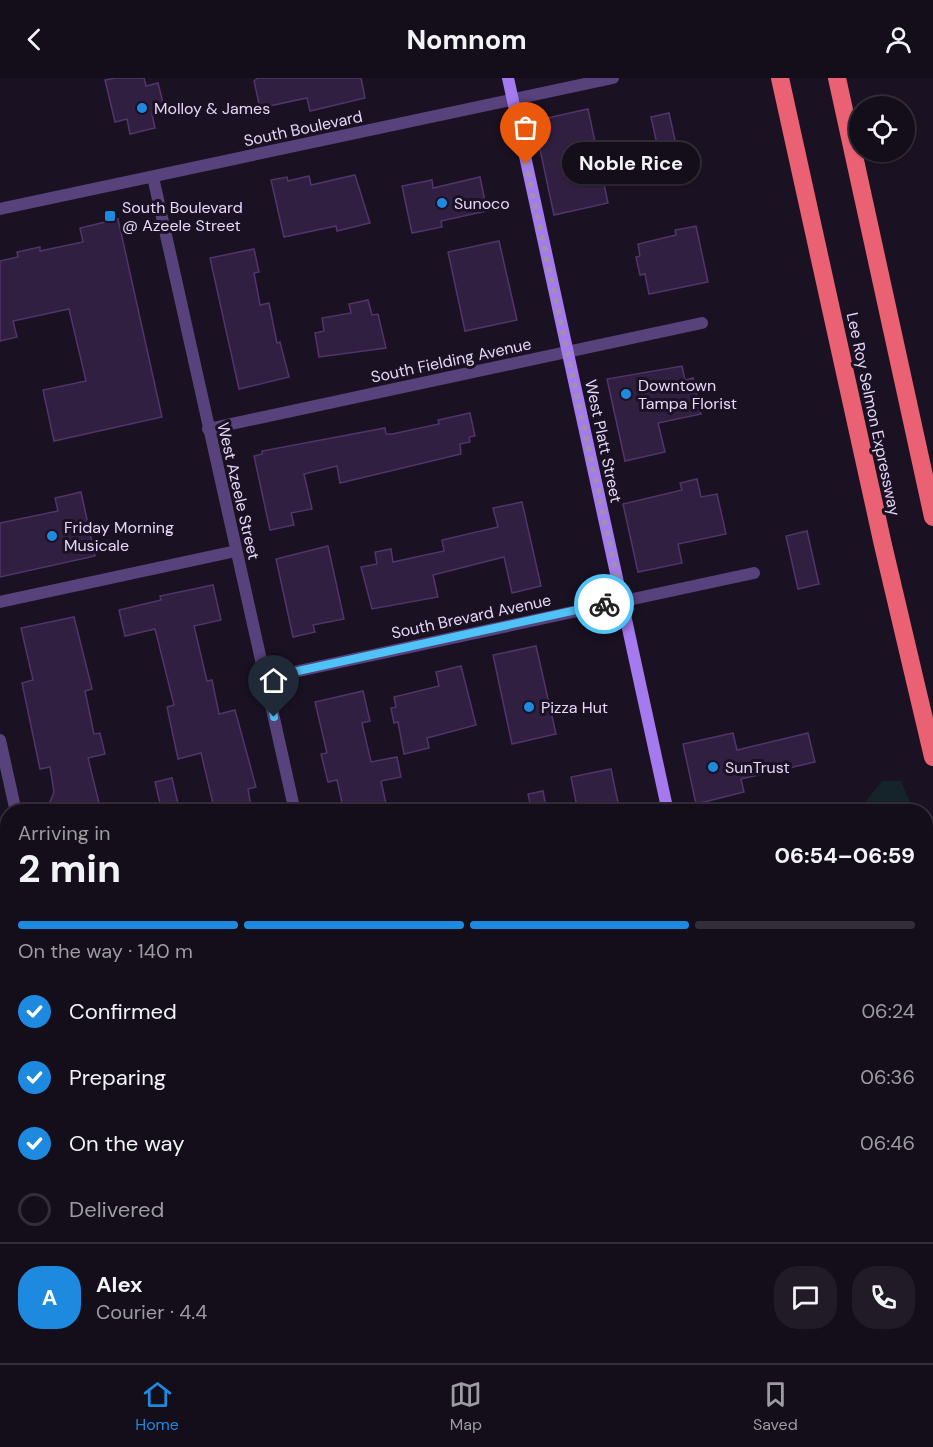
<!DOCTYPE html>
<html lang="en">
<head>
<meta charset="utf-8">
<style>
  body { margin:0; font-family:"DM Sans",sans-serif; background:#211b27; color:#f1f3f6; height:100vh; display:flex; flex-direction:column; font-size:22px; white-space:nowrap }
  * { box-sizing:border-box; margin:0 }
  p { font-size:20px; color:#9d9ca2 }
  .icon { flex:none; width:33px; height:33px; fill:none; stroke:currentColor; stroke-width:2; stroke-linecap:round; stroke-linejoin:round }
  .map { position:relative; flex:1; overflow:hidden }
  .side { position:absolute; left:0px; top:726px; width:933px; height:560px; display:flex; flex-direction:column; background:#140d1a; border-radius:24px 24px 0 0; box-shadow:0 2px 4px #0004,0 0 0 2px #332d39 }
  .side>* { flex:none }
  .buttons { position:absolute; left:849px; top:18px; display:grid; gap:12px }
  .buttons a { display:grid; place-items:center; width:66px; height:66px; border-radius:50%; background:#140d1a; box-shadow:0 2px 4px #0004,0 0 0 2px #332d39; font-size:30px }
  .pin { position:absolute; display:grid; place-items:center; width:51px; height:51px; color:#fff; margin:-62px -26px; border-radius:50% 50% 50% 0; rotate:-45deg; box-shadow:0 0 6px #0007 }
  .pin .icon { rotate:45deg }
  .courier { position:absolute; display:grid; place-items:center; width:60px; height:60px; margin:-30px; border:4px solid #4fc3f7; border-radius:50%; background:#fff; color:#222; box-shadow:0 2px 8px #0007 }
  .bubble { position:absolute; height:42px; border-radius:21px; background:#140d1a; box-shadow:0 2px 4px #0004,0 0 0 2px #332d39; font-size:20px; font-weight:700; line-height:42px; text-align:center }
  .summary em { font-style:normal; font-weight:700 }
  .summary div { display:flex; flex-direction:column-reverse }
  .summary { display:flex; align-items:center; justify-content:space-between; height:102px; padding:0 18px }
  h1 { font-size:39px; font-weight:700; line-height:45px }
  .bar { display:grid; grid-template-columns:repeat(4,1fr); gap:9px 6px; align-content:center; height:72px; padding:0 18px }
  .bar i { height:8px; border-radius:4px; background:#332d39 }
  .bar .selected { background:#1d8ae0 }
  .bar p { grid-column:span 4 }
  .line { display:flex; align-items:center; gap:15px; padding:0 18px; border-top:2px solid #332d39 }
  .line div { flex:1 }
  .round { display:grid; place-items:center; flex:none; width:63px; height:63px; border-radius:24px; background:#211b27 }
  ol { padding:0 18px; list-style:none }
  li { display:flex; align-items:center; gap:18px; height:66px }
  li p { margin-inline-start:auto }
  li .icon { padding:6px; border-radius:50%; background:#1d8ae0; color:#fff; stroke-width:4 }
  li:last-child { color:#9d9ca2 }
  li i { width:33px; height:33px; border:3px solid #332d39; border-radius:50% }
  header { display:flex; justify-content:space-between; align-items:center; height:78px; padding:0 18px; background:#140d1a; font-size:27px; font-weight:700 }
  .tabs { display:flex; justify-content:space-around; align-items:center; height:84px; border-top:2px solid #332d39; background:#140d1a; font-size:16px; color:#9d9ca2 }
  .tabs a { display:grid; justify-items:center; gap:3px }
  .tabs .selected { color:#1d8ae0 }
  .map>svg:first-child { display:block }
  .green { fill:#15242b }
  .building { fill:#311f41; stroke:#51346a; stroke-width:1.5 }
  .lines { fill:none; stroke-linecap:round; stroke-linejoin:round }
  .minor { stroke:#58427b; stroke-width:12 }
  .tertiary { stroke:#58427b; stroke-width:12 }
  .secondary { stroke:#a57aee; stroke-width:12 }
  .motorway { stroke:#eb6174; stroke-width:18 }
  .done { stroke:#9f92ae; stroke-width:6; stroke-dasharray:0 10.8 }
  .route { stroke:#4fc3f7; stroke-width:8 }
  .poi-dot { fill:#1d8ae0; stroke:#1a1122; stroke-width:2 }
  .labels { text-anchor:middle; stroke-width:6; stroke-linejoin:round; paint-order:stroke }
  .poi-label { font-size:16px; fill:#e7d7fa; stroke:#1a1122; text-anchor:start }
  .street-label { font-size:16px; fill:#e7d7fa; stroke:#1a1122 }
</style>
</head>
<body>
<header><svg class="icon" aria-label="back" viewBox="0 0 24 24"><path d="M15 5l-7 7 7 7"/></svg>Nomnom<svg class="icon" aria-label="person" viewBox="0 0 24 24"><circle cx="12" cy="8" r="4"/><path d="M4 21q1-7 8-7t8 7"/></svg></header>
<div class="map">
<svg width="933" height="1285" viewBox="0 0 933 1285">
  <rect width="100%" height="100%" fill="#1a1122"/>
  <g class="green">
    <path d="M882,703H901L914,733H865L863,727Z"/>
    <path d="M926,775L933,797V1065L926,1035Z"/>
  </g>
  <g class="building">
    <path d="M115,0H144L146,8L158,5L165,33L152,36L155,50L130,56L127,41L115,44L105,2Z"/>
    <path d="M258,0H361L365,20L310,33L307,20L260,30L254,3Z"/>
    <path d="M588,31L608,125L554,137L534,43Z"/>
    <path d="M669,35L679,80L661,84L651,39Z"/>
    <path d="M355,97L370,145L337,153L336,148L284,159L271,102L287,99L288,103L309,98L311,107Z"/>
    <path d="M480,99L487,133L441,143L442,149L412,155L402,108L432,102L433,110Z"/>
    <path d="M118,141L162,339L54,363L43,312L86,303L69,231L13,243L17,259L0,263V183L18,179L17,174L40,169V173L83,164L80,150Z"/>
    <path d="M696,148L708,204L649,216L645,196L640,197L636,179L640,178L638,166L676,157L675,152Z"/>
    <path d="M499,163L517,242L465,253L448,174Z"/>
    <path d="M254,171L259,194L254,195L260,227L269,225L277,265L280,264L289,299L239,311L210,180Z"/>
    <path d="M368,222L372,237L378,236L386,270L319,279L315,255L324,253L322,240L351,235L349,226Z"/>
    <path d="M682,288L685,302L693,300L701,336L658,345L665,374L625,383L607,301Z"/>
    <path d="M470,335L475,358L469,359L470,364L460,366L461,376L340,405L337,388L304,396L312,431L291,435L294,447L270,452L254,378L262,376V373L385,350L386,356H392L439,346L438,342Z"/>
    <path d="M697,401L701,419L717,416L726,456L678,466L682,485L638,494L623,426L682,412L680,405Z"/>
    <path d="M81,414L95,478L0,499V445L58,433L55,420Z"/>
    <path d="M522,424L541,508L512,515L504,479L433,497L438,519L372,531L361,489L377,486L375,474L391,471L393,484L444,473L442,462L498,449L493,430Z"/>
    <path d="M807,453L819,506L798,511L786,458Z"/>
    <path d="M328,468L344,541L313,547L315,554L293,559L276,481Z"/>
    <path d="M213,507L221,542L194,548L207,603L212,602L219,636L235,632L256,709L248,711L252,734H215L201,675L178,681L167,629L174,627L155,551L125,558L119,532L161,522L160,518Z"/>
    <path d="M74,539L92,611L85,613L94,656L100,655L105,676L88,680L100,729L79,734H52L50,724L54,714L50,689L40,691L22,605L33,602L21,550Z"/>
    <path d="M536,568L556,656L512,666L493,577Z"/>
    <path d="M461,588L476,647L427,660L429,670L404,676L398,644L394,645L391,630L396,629L394,619L439,608L436,594Z"/>
    <path d="M363,613L370,643L362,645L371,684L397,679L401,699L381,703L387,730L383,734H344L337,702L328,704L321,676L327,675L315,624Z"/>
    <path d="M733,655L737,672L808,655L815,684L741,701L744,714L696,726L683,666Z"/>
    <path d="M611,691L620,734H578L571,699Z"/>
    <path d="M172,700L180,734H162L155,704Z"/>
    <path d="M543,713L547,734H532L528,716Z"/>
  </g>
  <g class="lines">
    <g class="minor">
      <path d="M153,99L295,734"/>
      <path d="M208,351L702,245"/>
      <path d="M0,524L236,473"/>
      <path d="M266,600L754,495"/>
      <path d="M0,662L16,734"/>
      <path d="M0,921L8,919"/>
      <path d="M0,1178L8,1177"/>
      <path d="M412,1278L414,1285"/>
    </g>
    <g class="tertiary">
      <path d="M0,131L613,0"/>
      <path d="M926,1252L933,1250"/>
      <path d="M769,1285L802,1278"/>
    </g>
    <g class="secondary">
      <path d="M508,0L668,734"/>
      <path d="M778,1278L780,1285"/>
    </g>
    <g class="motorway">
      <path d="M780,0L883,467L933,679"/>
      <path d="M837,0L933,439"/>
    </g>
  </g>
  <g class="lines">
    <path class="done" d="M526,86L622,522L604,526"/>
    <path class="route" d="M274,639L266,600L604,526"/>
  </g>
  <g class="poi-dot">
    <circle cx="142" cy="30" r="6"/>
    <circle cx="442" cy="125" r="6"/>
    <rect x="104" y="132" width="12" height="12" rx="3"/>
    <circle cx="626" cy="316" r="6"/>
    <circle cx="52" cy="458" r="6"/>
    <circle cx="529" cy="629" r="6"/>
    <circle cx="713" cy="689" r="6"/>
  </g>
  <g class="labels">
    <g class="poi-label">
      <text x="154" y="36">Molloy &amp; James</text>
      <text x="454" y="131">Sunoco</text>
      <text x="122" y="135">South Boulevard<tspan x="122" dy="18">@ Azeele Street</tspan></text>
      <text x="638" y="313">Downtown<tspan x="638" dy="18">Tampa Florist</tspan></text>
      <text x="64" y="455">Friday Morning<tspan x="64" dy="18">Musicale</tspan></text>
      <text x="541" y="635">Pizza Hut</text>
      <text x="725" y="695">SunTrust</text>
    </g>
    <g class="street-label">
      <text transform="translate(303 50) rotate(-12)" y="6">South Boulevard</text>
      <text transform="translate(451 282) rotate(-12)" y="6">South Fielding Avenue</text>
      <text transform="translate(874 336) rotate(78)" y="6">Lee Roy Selmon Expressway</text>
      <text transform="translate(604 363) rotate(78)" y="6">West Platt Street</text>
      <text transform="translate(239 413) rotate(77)" y="6">West Azeele Street</text>
      <text transform="translate(471 538) rotate(-12)" y="6">South Brevard Avenue</text>
    </g>
  </g>
</svg>
<div class="buttons">
<a><svg class="icon" aria-label="locate" viewBox="0 0 24 24"><circle cx="12" cy="12" r="6"/><path d="M12 2v4M12 18v4M2 12h4M18 12h4"/></svg></a>
</div>
<div class="pin" style="left:526px;top:86px;background:#ea580c"><svg class="icon" aria-label="bag" viewBox="0 0 24 24"><path d="M5 8h14l-1 12H6zM9 8a3 3 0 0 1 6 0"/></svg></div>
<div class="pin" style="left:274px;top:639px;background:#1f2937"><svg class="icon" aria-label="home" viewBox="0 0 24 24"><path d="M3 11l9-7 9 7M6 9v11h12V9"/></svg></div>
<div class="courier" style="left:604px;top:526px"><svg class="icon" aria-label="bike" viewBox="0 0 24 24"><circle cx="6" cy="16" r="4"/><circle cx="18" cy="16" r="4"/><path d="M6 16l4-8h5l3 8M10 8l3 8H6M13 5h3"/></svg></div>
<div class="bubble" style="left:562px;top:64px;width:138px">Noble Rice</div>
<section class="side">
<div class="summary"><div><h1>2 min</h1><p>Arriving in</p></div><em>06:54–06:59</em></div>
<div class="bar"><i class="selected"></i><i class="selected"></i><i class="selected"></i><i></i><p>On the way · 140 m</p></div>
<ol>
<li><svg class="icon" aria-label="check" viewBox="0 0 24 24"><path d="M5 12l5 5 9-10"/></svg>Confirmed<p>06:24</p></li>
<li><svg class="icon" aria-label="check" viewBox="0 0 24 24"><path d="M5 12l5 5 9-10"/></svg>Preparing<p>06:36</p></li>
<li><svg class="icon" aria-label="check" viewBox="0 0 24 24"><path d="M5 12l5 5 9-10"/></svg>On the way<p>06:46</p></li>
<li><i></i>Delivered</li>
</ol>
<div class="line" style="height:108px"><b class="round" style="background:#1d8ae0;color:#fff">A</b><div><b>Alex</b><p>Courier · 4.4</p></div><a class="round"><svg class="icon" aria-label="chat" viewBox="0 0 24 24"><path d="M4 5h16v11H9l-5 4z"/></svg></a><a class="round"><svg class="icon" aria-label="phone" viewBox="0 0 24 24"><path d="M5 4h4l2 5-3 2q2 4 5 5l2-3 5 2v4C11 20 4 13 5 4z"/></svg></a></div>
</section>
</div>
<nav class="tabs">
<a class="selected"><svg class="icon" aria-label="home" viewBox="0 0 24 24"><path d="M3 11l9-7 9 7M6 9v11h12V9"/></svg>Home</a>
<a><svg class="icon" aria-label="map" viewBox="0 0 24 24"><path d="M3 6l6-2 6 2 6-2v14l-6 2-6-2-6 2zM9 4v14M15 6v14"/></svg>Map</a>
<a><svg class="icon" aria-label="saved" viewBox="0 0 24 24"><path d="M7 4h10v16l-5-4-5 4z"/></svg>Saved</a>
</nav>
</body>
</html>
